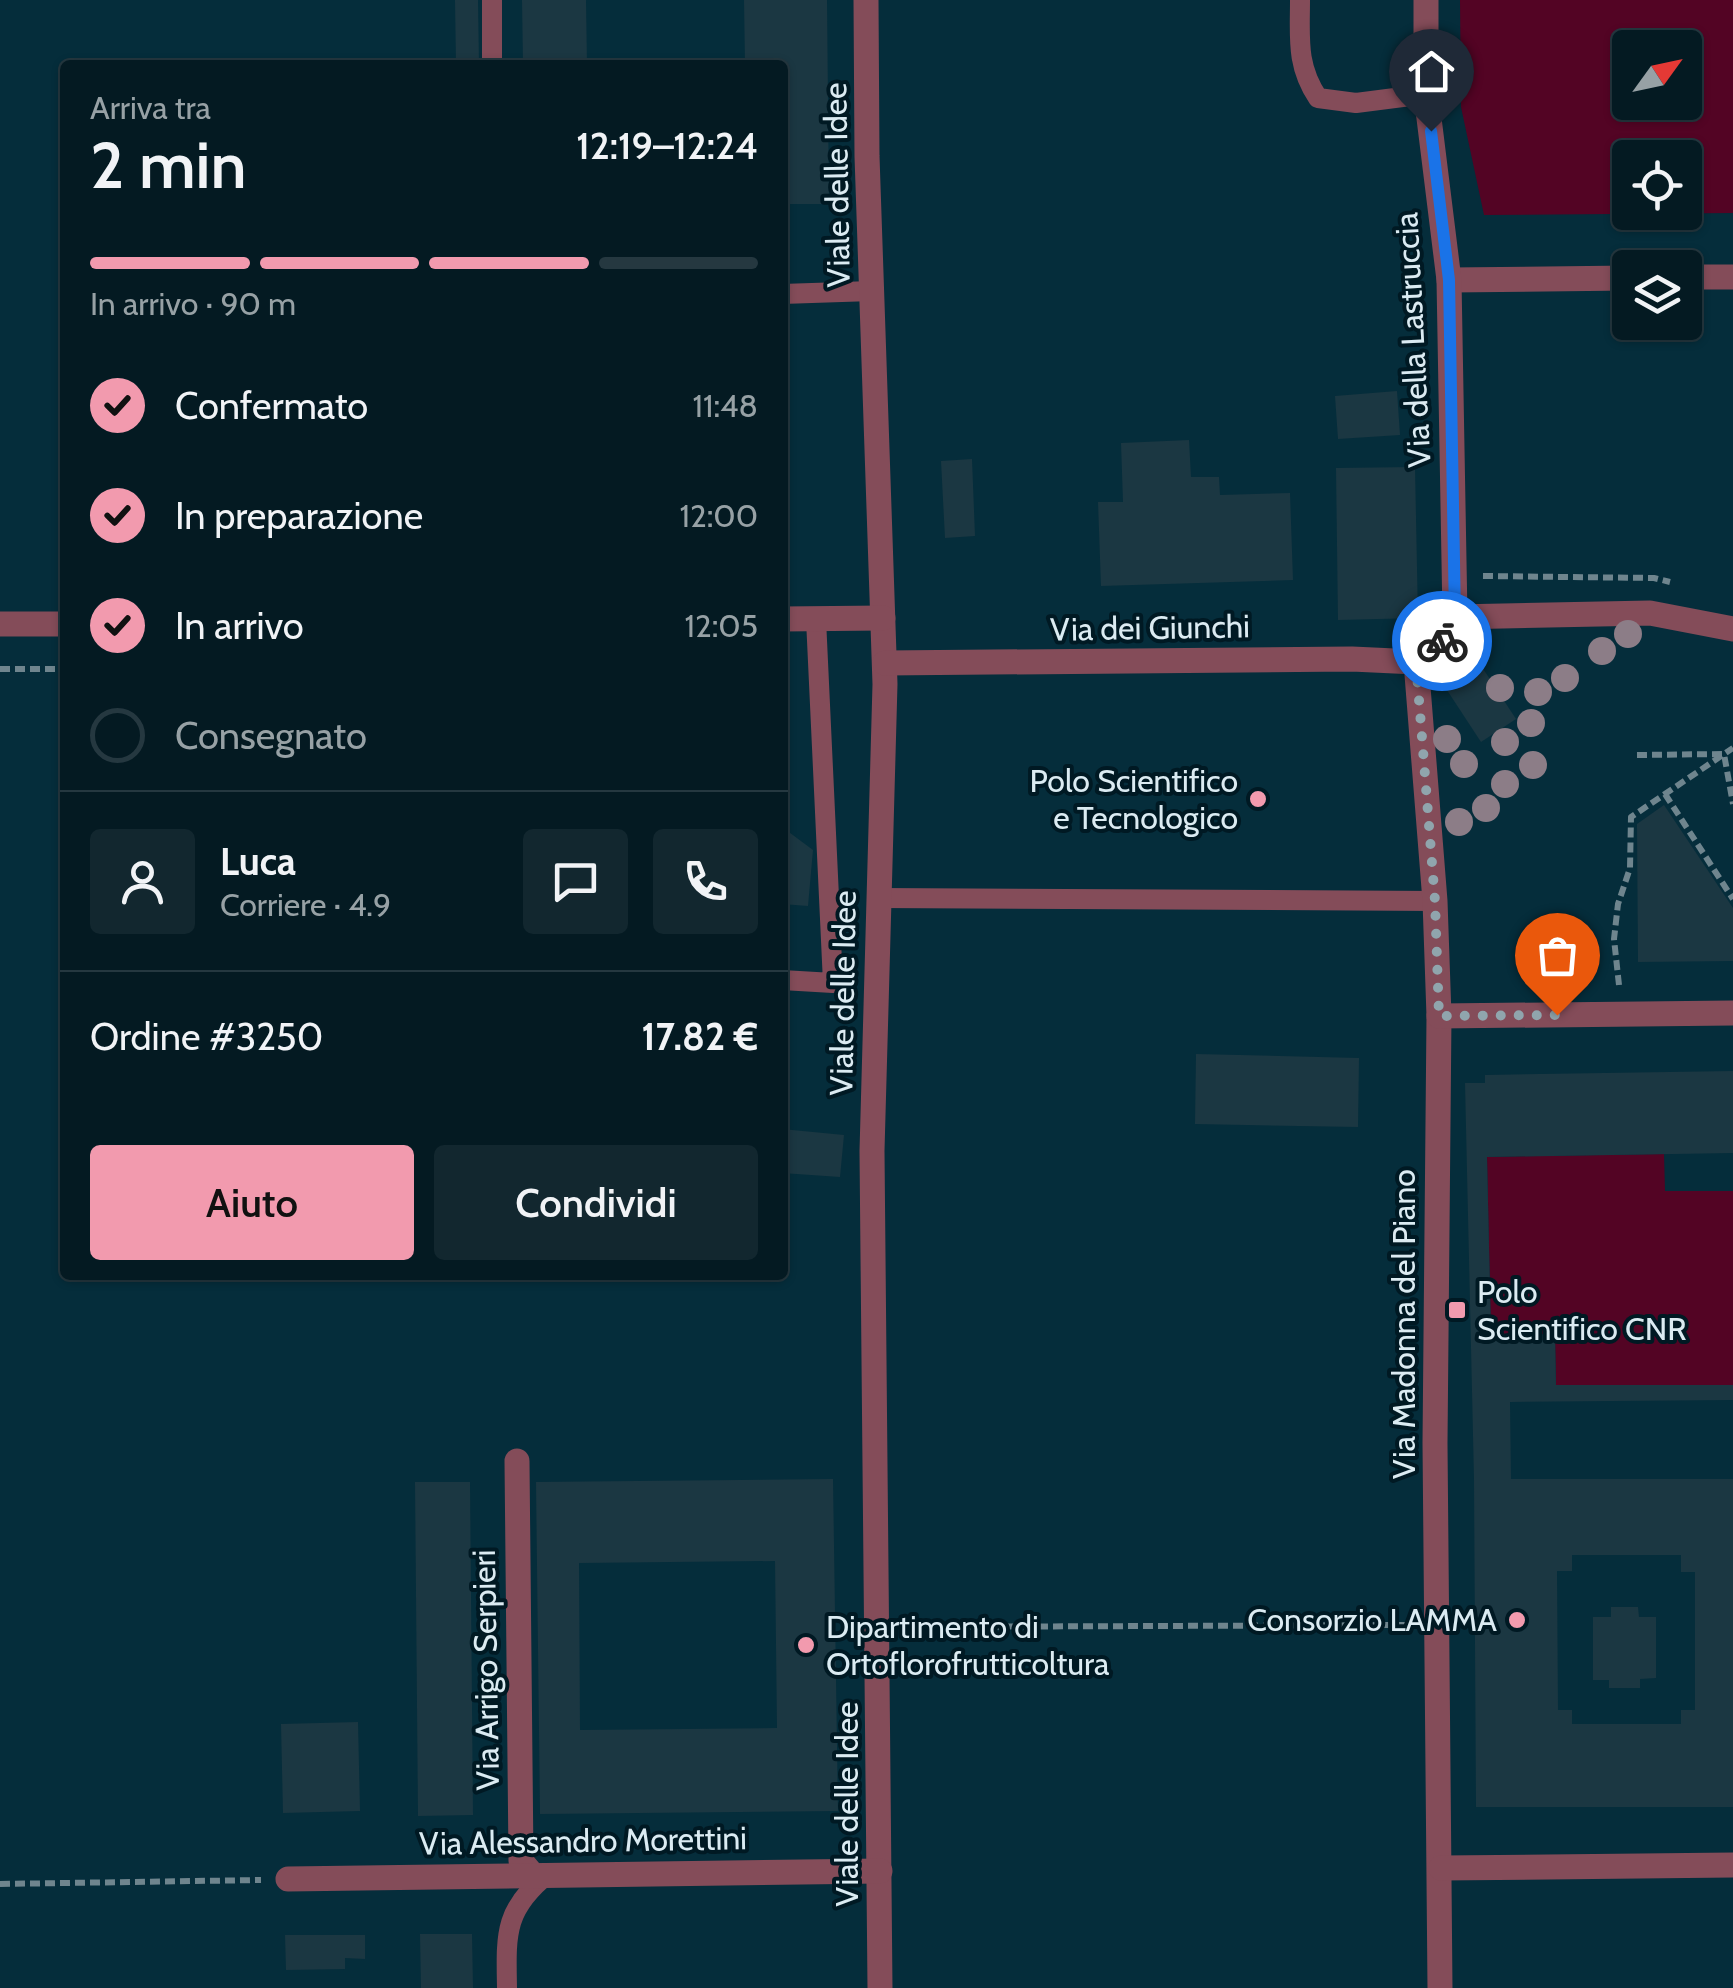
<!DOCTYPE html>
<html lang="it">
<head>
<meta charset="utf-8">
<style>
  body { margin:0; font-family:Cabin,sans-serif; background:#12272f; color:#f1f3f6; height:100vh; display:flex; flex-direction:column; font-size:38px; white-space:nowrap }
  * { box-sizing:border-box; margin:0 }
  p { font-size:32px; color:#97a1a5 }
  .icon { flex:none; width:55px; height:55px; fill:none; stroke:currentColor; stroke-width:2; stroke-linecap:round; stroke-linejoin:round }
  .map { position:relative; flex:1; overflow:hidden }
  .panel { position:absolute; left:60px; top:60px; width:728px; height:1220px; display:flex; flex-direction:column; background:#041a22; border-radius:10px; box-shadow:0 2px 8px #0004,0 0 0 2px #253840 }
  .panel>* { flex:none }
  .needle { width:65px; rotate:57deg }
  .buttons { position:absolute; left:1612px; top:30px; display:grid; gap:20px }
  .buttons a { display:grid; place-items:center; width:90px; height:90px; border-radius:10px; background:#041a22; box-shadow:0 2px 8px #0004,0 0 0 2px #253840; font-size:50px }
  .pin { position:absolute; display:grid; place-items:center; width:85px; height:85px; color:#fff; margin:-102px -42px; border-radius:50% 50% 50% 0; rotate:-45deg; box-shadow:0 0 10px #0007 }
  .pin .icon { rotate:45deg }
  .courier { position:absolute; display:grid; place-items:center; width:100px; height:100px; margin:-50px; border:8px solid #1a73e8; border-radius:50%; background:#fff; color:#222; box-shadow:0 2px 12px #0007 }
  .head em { font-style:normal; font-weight:600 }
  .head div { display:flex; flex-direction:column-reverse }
  .head { display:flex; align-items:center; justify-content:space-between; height:170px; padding:0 30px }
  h1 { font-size:65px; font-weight:600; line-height:75px }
  .bar { display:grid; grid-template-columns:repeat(4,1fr); gap:15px 10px; align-content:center; height:120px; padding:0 30px }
  .bar i { height:12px; border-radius:8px; background:#253840 }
  .bar .selected { background:#f29aae }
  .bar p { grid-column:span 4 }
  .line { display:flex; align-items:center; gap:25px; padding:0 30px; border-top:2px solid #253840 }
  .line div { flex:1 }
  .round { display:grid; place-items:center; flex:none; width:105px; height:105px; border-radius:10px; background:#12272f }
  ol { padding:0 30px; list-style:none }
  li { display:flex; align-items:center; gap:30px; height:110px }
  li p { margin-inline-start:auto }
  li .icon { padding:10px; border-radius:50%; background:#f29aae; color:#111; stroke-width:4 }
  li:last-child { color:#97a1a5 }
  li i { width:55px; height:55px; border:5px solid #253840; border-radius:50% }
  .cta { display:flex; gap:20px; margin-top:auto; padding:20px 30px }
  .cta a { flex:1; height:115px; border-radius:10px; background:#f29aae; color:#111; font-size:40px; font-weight:600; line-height:115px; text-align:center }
  .cta a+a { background:#12272f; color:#f1f3f6 }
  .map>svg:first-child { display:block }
  .built { fill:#052d3b; fill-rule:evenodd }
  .green { fill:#530424; fill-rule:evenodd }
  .building { fill:#1b3742; fill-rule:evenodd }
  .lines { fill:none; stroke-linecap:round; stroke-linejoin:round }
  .path { stroke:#6f858e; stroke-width:6; stroke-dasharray:10 5; stroke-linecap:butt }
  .lane { stroke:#844c59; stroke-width:20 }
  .street { stroke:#844c59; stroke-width:25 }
  .tree { fill:#8c7d87 }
  .done { stroke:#90a5ad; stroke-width:10; stroke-dasharray:0 18 }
  .route { stroke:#1a73e8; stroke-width:12 }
  .poi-dot { fill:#f29aae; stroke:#001923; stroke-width:4 }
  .labels { text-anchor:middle; stroke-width:8; stroke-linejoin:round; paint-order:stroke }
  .street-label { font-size:32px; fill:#dbebf2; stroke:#001923 }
  .poi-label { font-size:32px; fill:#dbebf2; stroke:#001923; text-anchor:end }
</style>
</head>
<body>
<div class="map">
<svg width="1733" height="1988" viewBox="0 0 1733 1988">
  <rect width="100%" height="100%" fill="#06222d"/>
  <path class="built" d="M0,0H1733V1988H0ZM1630,48H1685V102H1630ZM65,65H782V1275H65ZM1630,158H1685V212H1630ZM1630,268H1685V322H1630Z"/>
  <g class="green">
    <path d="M1460,0H1733V213L1484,215L1461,107ZM1630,48H1685V102H1630ZM1630,158H1685V212H1630Z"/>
    <path d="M1664,1154L1665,1191H1733V1385H1556L1555,1334L1491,1335L1487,1157Z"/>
  </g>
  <g class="building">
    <path d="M455,0H478L479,65H456Z"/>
    <path d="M522,0H586L587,65H523Z"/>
    <path d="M744,0H827L829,204H782V65H745Z"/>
    <path d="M1397,391L1400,435L1338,439L1335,396Z"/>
    <path d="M1189,440L1191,477H1219L1220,495L1290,493L1293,580L1101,586L1098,502H1123L1121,443Z"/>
    <path d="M972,459L975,536L945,538L941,461Z"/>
    <path d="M1415,467L1418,618L1338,620L1336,468Z"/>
    <path d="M1478,661L1516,719L1481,742L1443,684Z"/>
    <path d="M1664,805L1733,908V961L1638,962L1637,824Z"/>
    <path d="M782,827L813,850L808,906L782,904Z"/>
    <path d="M1196,1054L1359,1058L1358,1127L1195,1124Z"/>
    <path d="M1733,1071V1153L1487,1157L1491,1335L1555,1334L1556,1385H1733V1400L1510,1402L1511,1479H1733V1807H1476L1474,1479L1465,1083H1485V1075ZM1572,1555H1681V1572H1695V1710H1681V1724H1572V1710H1558L1557,1571H1572Z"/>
    <path d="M782,1129L844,1135L840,1177L782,1173Z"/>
    <path d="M833,1479L838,1811L540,1814L536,1482ZM775,1561L777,1728L580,1730L579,1563Z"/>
    <path d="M415,1482H470L473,1815L418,1816Z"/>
    <path d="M1611,1607H1638L1639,1617H1656V1678L1640,1679V1688H1609V1680H1593V1617H1611Z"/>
    <path d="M358,1722L360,1811L283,1813L281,1724Z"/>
    <path d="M420,1934H472L473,1988H421Z"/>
    <path d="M285,1935H365V1959L345,1958V1969L286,1970Z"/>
  </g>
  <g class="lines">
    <g class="path">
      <path d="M1483,576L1654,578L1670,582"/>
      <path d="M0,669H65"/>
      <path d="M1637,755L1724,754L1733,804"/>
      <path d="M1665,794L1733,899"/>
      <path d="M1619,985L1614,939L1618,904L1630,868L1631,817L1733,748"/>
      <path d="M903,1627L1406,1625"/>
      <path d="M0,1884L261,1880"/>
    </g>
    <g class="lane">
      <path d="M1300,0C1300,38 1296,65 1318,98L1356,103L1426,94"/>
      <path d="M492,65V0"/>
      <path d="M782,294L872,291"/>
      <path d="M878,898L1435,901"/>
      <path d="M782,980L833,983L816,619"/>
      <path d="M507,1988C506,1934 504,1909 549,1873"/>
    </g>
    <g class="street">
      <path d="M866,0L867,156L885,684L872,1151L880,1988"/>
      <path d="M1685,277H1733"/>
      <path d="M1449,280L1630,278"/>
      <path d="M1455,617L1650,613L1733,629"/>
      <path d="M782,619L883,618"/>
      <path d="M0,624H65"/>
      <path d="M1416,662L1435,901L1439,1016L1435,1443L1440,1988"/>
      <path d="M1416,662L1436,648L1455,617L1449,280L1426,94V0"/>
      <path d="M885,663L1352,659L1416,662"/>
      <path d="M1439,1016L1733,1013"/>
      <path d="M517,1461L521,1861L532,1874"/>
      <path d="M1441,1868L1733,1865"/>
      <path d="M288,1879L880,1871"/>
    </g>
  </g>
  <g class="tree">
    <circle cx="1628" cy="634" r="14"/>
    <circle cx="1602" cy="651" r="14"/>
    <circle cx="1565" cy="678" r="14"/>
    <circle cx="1500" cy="688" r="14"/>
    <circle cx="1538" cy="692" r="14"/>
    <circle cx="1531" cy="723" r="14"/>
    <circle cx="1447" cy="739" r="14"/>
    <circle cx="1505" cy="742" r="14"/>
    <circle cx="1464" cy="764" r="14"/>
    <circle cx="1533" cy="765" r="14"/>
    <circle cx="1505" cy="784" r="14"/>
    <circle cx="1486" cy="808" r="14"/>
    <circle cx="1459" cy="822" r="14"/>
  </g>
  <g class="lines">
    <path class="done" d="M1442,641L1416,662L1435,901L1439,1016L1557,1015"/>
    <path class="route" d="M1431,131L1449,280L1455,617L1442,641"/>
  </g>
  <g class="poi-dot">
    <circle cx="1258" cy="799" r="10"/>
    <rect x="1447" y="1300" width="20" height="20" rx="5"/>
    <circle cx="1517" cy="1620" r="10"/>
    <circle cx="806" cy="1645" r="10"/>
  </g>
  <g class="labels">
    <g class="street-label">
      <text transform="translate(837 185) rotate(-91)" y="11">Viale delle Idee</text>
      <text transform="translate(1413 340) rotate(-93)" y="11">Via della Lastruccia</text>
      <text transform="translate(1150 628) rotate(-1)" y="11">Via dei Giunchi</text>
      <text transform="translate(843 993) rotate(-89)" y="11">Viale delle Idee</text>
      <text transform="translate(1404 1324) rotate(-90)" y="11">Via Madonna del Piano</text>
      <text transform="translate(486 1670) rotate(-91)" y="11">Via Arrigo Serpieri</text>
      <text transform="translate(847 1804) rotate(-90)" y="11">Viale delle Idee</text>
      <text transform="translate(583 1841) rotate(-1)" y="11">Via Alessandro Morettini</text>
    </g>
    <g class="poi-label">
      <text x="1238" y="792">Polo Scientifico<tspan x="1238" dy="37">e Tecnologico</tspan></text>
      <text x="1477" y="1303" text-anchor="start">Polo<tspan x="1477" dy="37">Scientifico CNR</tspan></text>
      <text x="1497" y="1631">Consorzio LAMMA</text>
      <text x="826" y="1638" text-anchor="start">Dipartimento di<tspan x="826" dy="37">Ortoflorofrutticoltura</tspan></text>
    </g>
  </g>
</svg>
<div class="buttons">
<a><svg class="needle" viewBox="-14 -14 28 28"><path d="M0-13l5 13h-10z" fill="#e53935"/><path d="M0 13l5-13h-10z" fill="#97a1a5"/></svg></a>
<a><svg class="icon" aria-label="locate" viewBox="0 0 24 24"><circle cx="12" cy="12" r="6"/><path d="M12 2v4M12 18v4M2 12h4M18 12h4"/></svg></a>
<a><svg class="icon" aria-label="layers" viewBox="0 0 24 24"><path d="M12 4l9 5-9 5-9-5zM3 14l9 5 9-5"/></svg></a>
</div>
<div class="pin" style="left:1557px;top:1015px;background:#ea580c"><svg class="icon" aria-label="bag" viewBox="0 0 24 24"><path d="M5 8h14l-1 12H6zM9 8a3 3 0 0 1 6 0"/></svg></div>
<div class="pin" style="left:1431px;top:131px;background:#1f2937"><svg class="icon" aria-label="home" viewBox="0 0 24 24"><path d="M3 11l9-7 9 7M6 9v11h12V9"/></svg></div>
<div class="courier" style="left:1442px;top:641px"><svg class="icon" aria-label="bike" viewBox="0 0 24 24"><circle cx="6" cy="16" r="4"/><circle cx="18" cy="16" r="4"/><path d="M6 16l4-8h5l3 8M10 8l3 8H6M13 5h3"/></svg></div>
<section class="panel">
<div class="head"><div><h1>2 min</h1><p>Arriva tra</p></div><em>12:19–12:24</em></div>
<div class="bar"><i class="selected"></i><i class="selected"></i><i class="selected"></i><i></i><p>In arrivo · 90 m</p></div>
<ol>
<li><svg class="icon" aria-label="check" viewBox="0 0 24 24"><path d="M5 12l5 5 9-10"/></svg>Confermato<p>11:48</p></li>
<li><svg class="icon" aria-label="check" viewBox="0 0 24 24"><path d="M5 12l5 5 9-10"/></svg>In preparazione<p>12:00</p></li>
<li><svg class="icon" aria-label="check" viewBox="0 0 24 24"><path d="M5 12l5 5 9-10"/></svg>In arrivo<p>12:05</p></li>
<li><i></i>Consegnato</li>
</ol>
<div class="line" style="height:180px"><a class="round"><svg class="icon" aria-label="person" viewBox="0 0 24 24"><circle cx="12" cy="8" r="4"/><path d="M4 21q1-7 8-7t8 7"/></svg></a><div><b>Luca</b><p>Corriere · 4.9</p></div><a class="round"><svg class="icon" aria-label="chat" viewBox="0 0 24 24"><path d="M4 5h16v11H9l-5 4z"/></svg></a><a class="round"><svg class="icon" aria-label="phone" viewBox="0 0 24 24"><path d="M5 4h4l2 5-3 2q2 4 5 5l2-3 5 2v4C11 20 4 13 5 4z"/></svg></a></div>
<div class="line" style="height:130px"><div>Ordine #3250</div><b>17.82 €</b></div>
<div class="cta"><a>Aiuto</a><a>Condividi</a></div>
</section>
</div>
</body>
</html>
